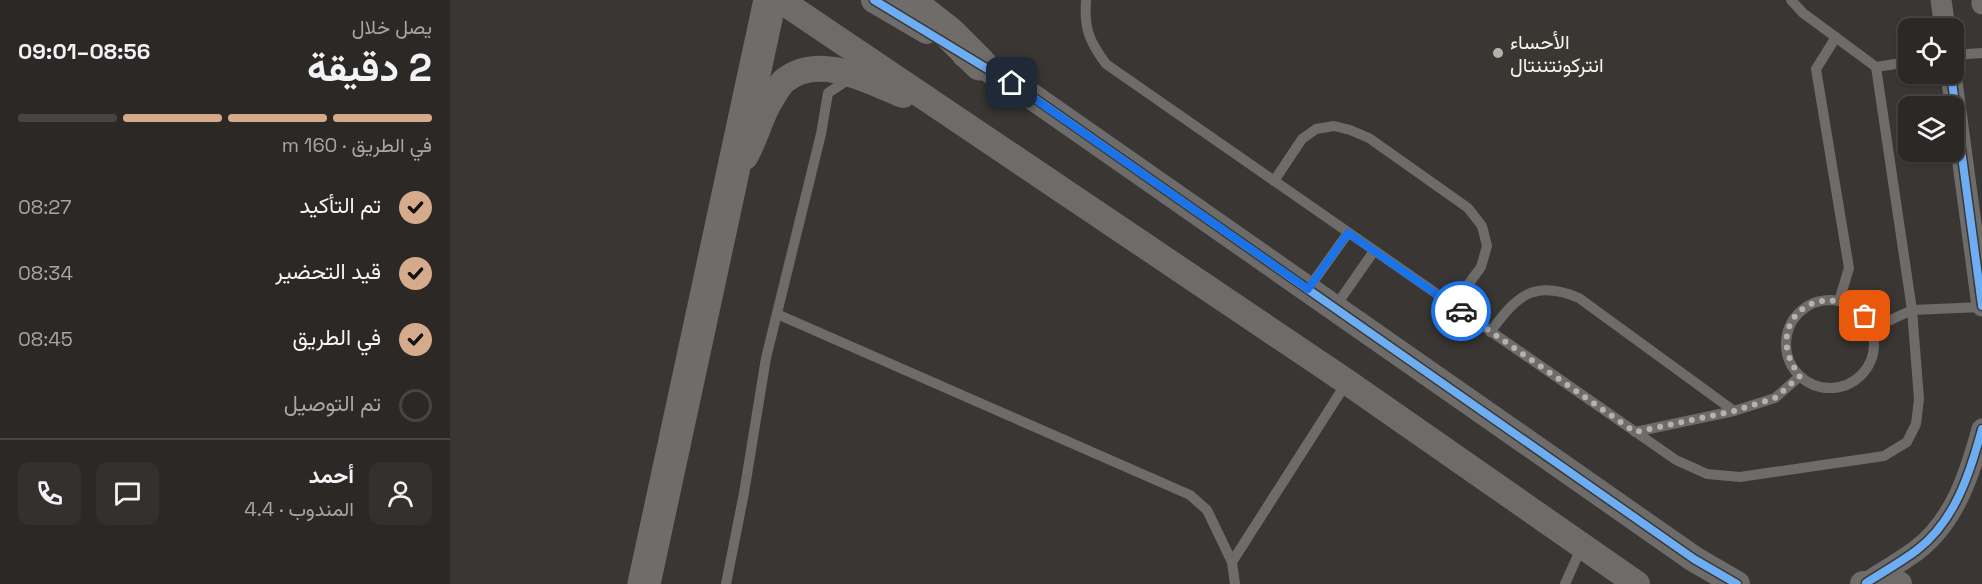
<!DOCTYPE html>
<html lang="ar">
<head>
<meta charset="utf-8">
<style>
  body { margin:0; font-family:"Space Grotesk",Vazirmatn,sans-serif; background:#33302e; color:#f1f3f6; direction:rtl; height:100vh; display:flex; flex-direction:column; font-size:22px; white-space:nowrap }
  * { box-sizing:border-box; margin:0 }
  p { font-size:20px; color:#a6a6a7 }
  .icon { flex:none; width:33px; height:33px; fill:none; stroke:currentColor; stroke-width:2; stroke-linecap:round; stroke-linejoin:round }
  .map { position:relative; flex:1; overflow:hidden; direction:ltr }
  .sheet { display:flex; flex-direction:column; background:#2b2826; width:450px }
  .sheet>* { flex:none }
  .fabs { position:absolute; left:1448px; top:18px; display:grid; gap:12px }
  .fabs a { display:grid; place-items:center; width:66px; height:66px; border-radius:12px; background:#2b2826; box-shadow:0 2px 4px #0004,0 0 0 2px #474443; font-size:30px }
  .pin { position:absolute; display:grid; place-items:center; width:51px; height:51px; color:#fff; margin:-26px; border-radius:12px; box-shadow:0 3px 9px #0006 }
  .courier { position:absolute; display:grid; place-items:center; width:60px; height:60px; margin:-30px; border:4px solid #1a73e8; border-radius:50%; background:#fff; color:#222; box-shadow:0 2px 8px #0007 }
  .overview em { font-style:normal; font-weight:700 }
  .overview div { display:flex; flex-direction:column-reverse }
  .overview { display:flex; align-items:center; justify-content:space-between; height:102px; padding:0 18px }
  h1 { font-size:39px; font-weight:700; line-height:45px }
  .bar { display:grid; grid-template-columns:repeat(4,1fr); gap:9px 6px; align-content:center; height:72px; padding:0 18px }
  .bar i { height:8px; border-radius:4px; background:#474443 }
  .bar .on { background:#d6ab8b }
  .bar p { grid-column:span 4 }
  .line { display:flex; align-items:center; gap:15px; padding:0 18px; border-top:2px solid #474443 }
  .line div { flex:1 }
  .round { display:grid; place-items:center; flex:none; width:63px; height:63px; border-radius:12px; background:#33302e }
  ol { padding:0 18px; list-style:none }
  li { display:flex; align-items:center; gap:18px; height:66px }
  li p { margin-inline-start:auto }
  li .icon { padding:6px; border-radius:50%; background:#d6ab8b; color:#111; stroke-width:4 }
  li:last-child { color:#a6a6a7 }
  li i { width:33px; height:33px; border:3px solid #474443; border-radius:50% }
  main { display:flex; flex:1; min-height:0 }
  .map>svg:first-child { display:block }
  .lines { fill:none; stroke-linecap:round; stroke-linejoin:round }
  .service { stroke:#6d6c6a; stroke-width:10 }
  .minor { stroke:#6d6c6a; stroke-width:21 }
  .tertiary { stroke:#6d6c6a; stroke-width:26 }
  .primary { stroke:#6f6c6a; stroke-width:33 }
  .cycleway-casing { stroke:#3b3731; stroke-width:11 }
  .cycleway { stroke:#6dadf4; stroke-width:8 }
  .done { stroke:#b4b2ae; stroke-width:6; stroke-dasharray:0 10.8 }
  .route { stroke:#1a73e8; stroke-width:8 }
  .poi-dot { fill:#b4b2ae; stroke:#3b3731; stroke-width:2 }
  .labels { text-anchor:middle; stroke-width:4.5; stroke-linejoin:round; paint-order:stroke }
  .poi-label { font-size:20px; fill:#f6f4f0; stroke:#3b3731; text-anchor:start }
</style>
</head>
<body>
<main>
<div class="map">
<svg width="1532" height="584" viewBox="0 0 1532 584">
  <rect width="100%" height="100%" fill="#393633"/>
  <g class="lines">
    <g class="service">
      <path d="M636,0C634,29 639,41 656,64L1226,460L1257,474L1290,477L1434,456L1457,442L1466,424L1469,399L1462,310L1426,67"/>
      <path d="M1341,0L1353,13L1426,67L1458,62"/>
      <path d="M1386,37L1366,69L1399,268L1389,301"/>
      <path d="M1503,55L1532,53"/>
      <path d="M824,181L852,139L866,129L884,126L900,130L919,138L1018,208L1032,226L1037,246L1031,267L1003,305"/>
      <path d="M858,289L898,233"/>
      <circle cx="1380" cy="344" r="44"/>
      <path d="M885,307L924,251"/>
      <path d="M327,314L740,495L757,510L782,562"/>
      <path d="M1421,329L1462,310L1532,307"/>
      <path d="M1040,332C1067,296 1083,279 1129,298L1284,411"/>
      <path d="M1185,432L1284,411L1325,398L1350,376"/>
      <path d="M276,584L294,493L316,358L371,134L378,93L402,77"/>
      <path d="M785,584L782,562L897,382"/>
      <path d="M1115,584L1132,546"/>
    </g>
    <g class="minor">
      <path d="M1491,0L1495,28"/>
      <path d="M1532,0V4"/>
      <path d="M1501,74L1532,306"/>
      <path d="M1416,583C1433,572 1451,562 1467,550C1505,521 1520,473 1532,429"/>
    </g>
    <g class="tertiary">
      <path d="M330,0L897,382L1187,584"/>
      <path d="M424,0L477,31"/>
      <path d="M515,55L577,93L1244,559L1287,584"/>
      <path d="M295,157C306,139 310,116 322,98C325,93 330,84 335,80C370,53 418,81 453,95"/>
      <path d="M1413,584H1449"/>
    </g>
    <g class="primary">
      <path d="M457,0L499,33L530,64"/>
      <path d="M194,584L320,0"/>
    </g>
    <g class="cycleway-casing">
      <g id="cycleway">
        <path d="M424,0L577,93L1244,559L1287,584"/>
        <path d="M1501,74L1532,306"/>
        <path d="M1416,583C1433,572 1451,562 1467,550C1505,521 1520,473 1532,429"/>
      </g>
    </g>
    <use href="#cycleway" class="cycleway"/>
  </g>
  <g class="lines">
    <path class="done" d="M1011,311L1185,432L1284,411L1325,398L1350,376C1310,326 1367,274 1415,316"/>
    <path class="route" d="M562,83L858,289L898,233L1011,311"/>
  </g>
  <circle class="poi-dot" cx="1048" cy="53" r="6"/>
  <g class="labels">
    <g class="poi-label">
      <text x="1060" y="49">الأحساء<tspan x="1060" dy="23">انتركونتننتال</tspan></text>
    </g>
  </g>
</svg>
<div class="fabs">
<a><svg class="icon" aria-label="locate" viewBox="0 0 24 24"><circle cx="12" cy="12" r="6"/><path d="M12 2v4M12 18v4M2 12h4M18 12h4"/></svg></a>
<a><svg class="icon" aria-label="layers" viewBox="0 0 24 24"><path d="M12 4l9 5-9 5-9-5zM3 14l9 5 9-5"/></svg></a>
</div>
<div class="pin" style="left:1415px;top:316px;background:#ea580c"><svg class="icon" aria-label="bag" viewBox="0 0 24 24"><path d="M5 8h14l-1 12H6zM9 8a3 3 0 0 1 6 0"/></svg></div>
<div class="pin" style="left:562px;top:83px;background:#1f2937"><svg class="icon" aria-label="home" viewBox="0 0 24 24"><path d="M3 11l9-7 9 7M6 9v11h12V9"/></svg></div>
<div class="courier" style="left:1011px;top:311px"><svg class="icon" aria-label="car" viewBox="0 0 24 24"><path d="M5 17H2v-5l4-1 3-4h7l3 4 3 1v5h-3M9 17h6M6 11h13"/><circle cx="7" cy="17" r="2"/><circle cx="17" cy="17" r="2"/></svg></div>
</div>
<section class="sheet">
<div class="overview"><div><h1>2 دقيقة</h1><p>يصل خلال</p></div><em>08:56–09:01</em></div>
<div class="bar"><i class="on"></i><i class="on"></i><i class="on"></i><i></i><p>في الطريق · 160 m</p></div>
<ol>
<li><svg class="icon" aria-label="check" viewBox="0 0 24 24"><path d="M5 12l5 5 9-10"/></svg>تم التأكيد<p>08:27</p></li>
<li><svg class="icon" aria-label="check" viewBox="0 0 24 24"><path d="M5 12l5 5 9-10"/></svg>قيد التحضير<p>08:34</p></li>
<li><svg class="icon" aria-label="check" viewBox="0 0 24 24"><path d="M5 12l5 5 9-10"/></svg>في الطريق<p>08:45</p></li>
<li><i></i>تم التوصيل</li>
</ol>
<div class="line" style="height:108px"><a class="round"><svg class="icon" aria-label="person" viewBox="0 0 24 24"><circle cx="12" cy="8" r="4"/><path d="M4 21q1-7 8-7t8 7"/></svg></a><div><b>أحمد</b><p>المندوب · 4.4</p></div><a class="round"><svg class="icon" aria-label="chat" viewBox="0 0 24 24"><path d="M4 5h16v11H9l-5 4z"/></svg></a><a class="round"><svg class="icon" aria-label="phone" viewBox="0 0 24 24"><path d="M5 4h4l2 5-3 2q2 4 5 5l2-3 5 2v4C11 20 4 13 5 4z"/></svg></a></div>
</section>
</main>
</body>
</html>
